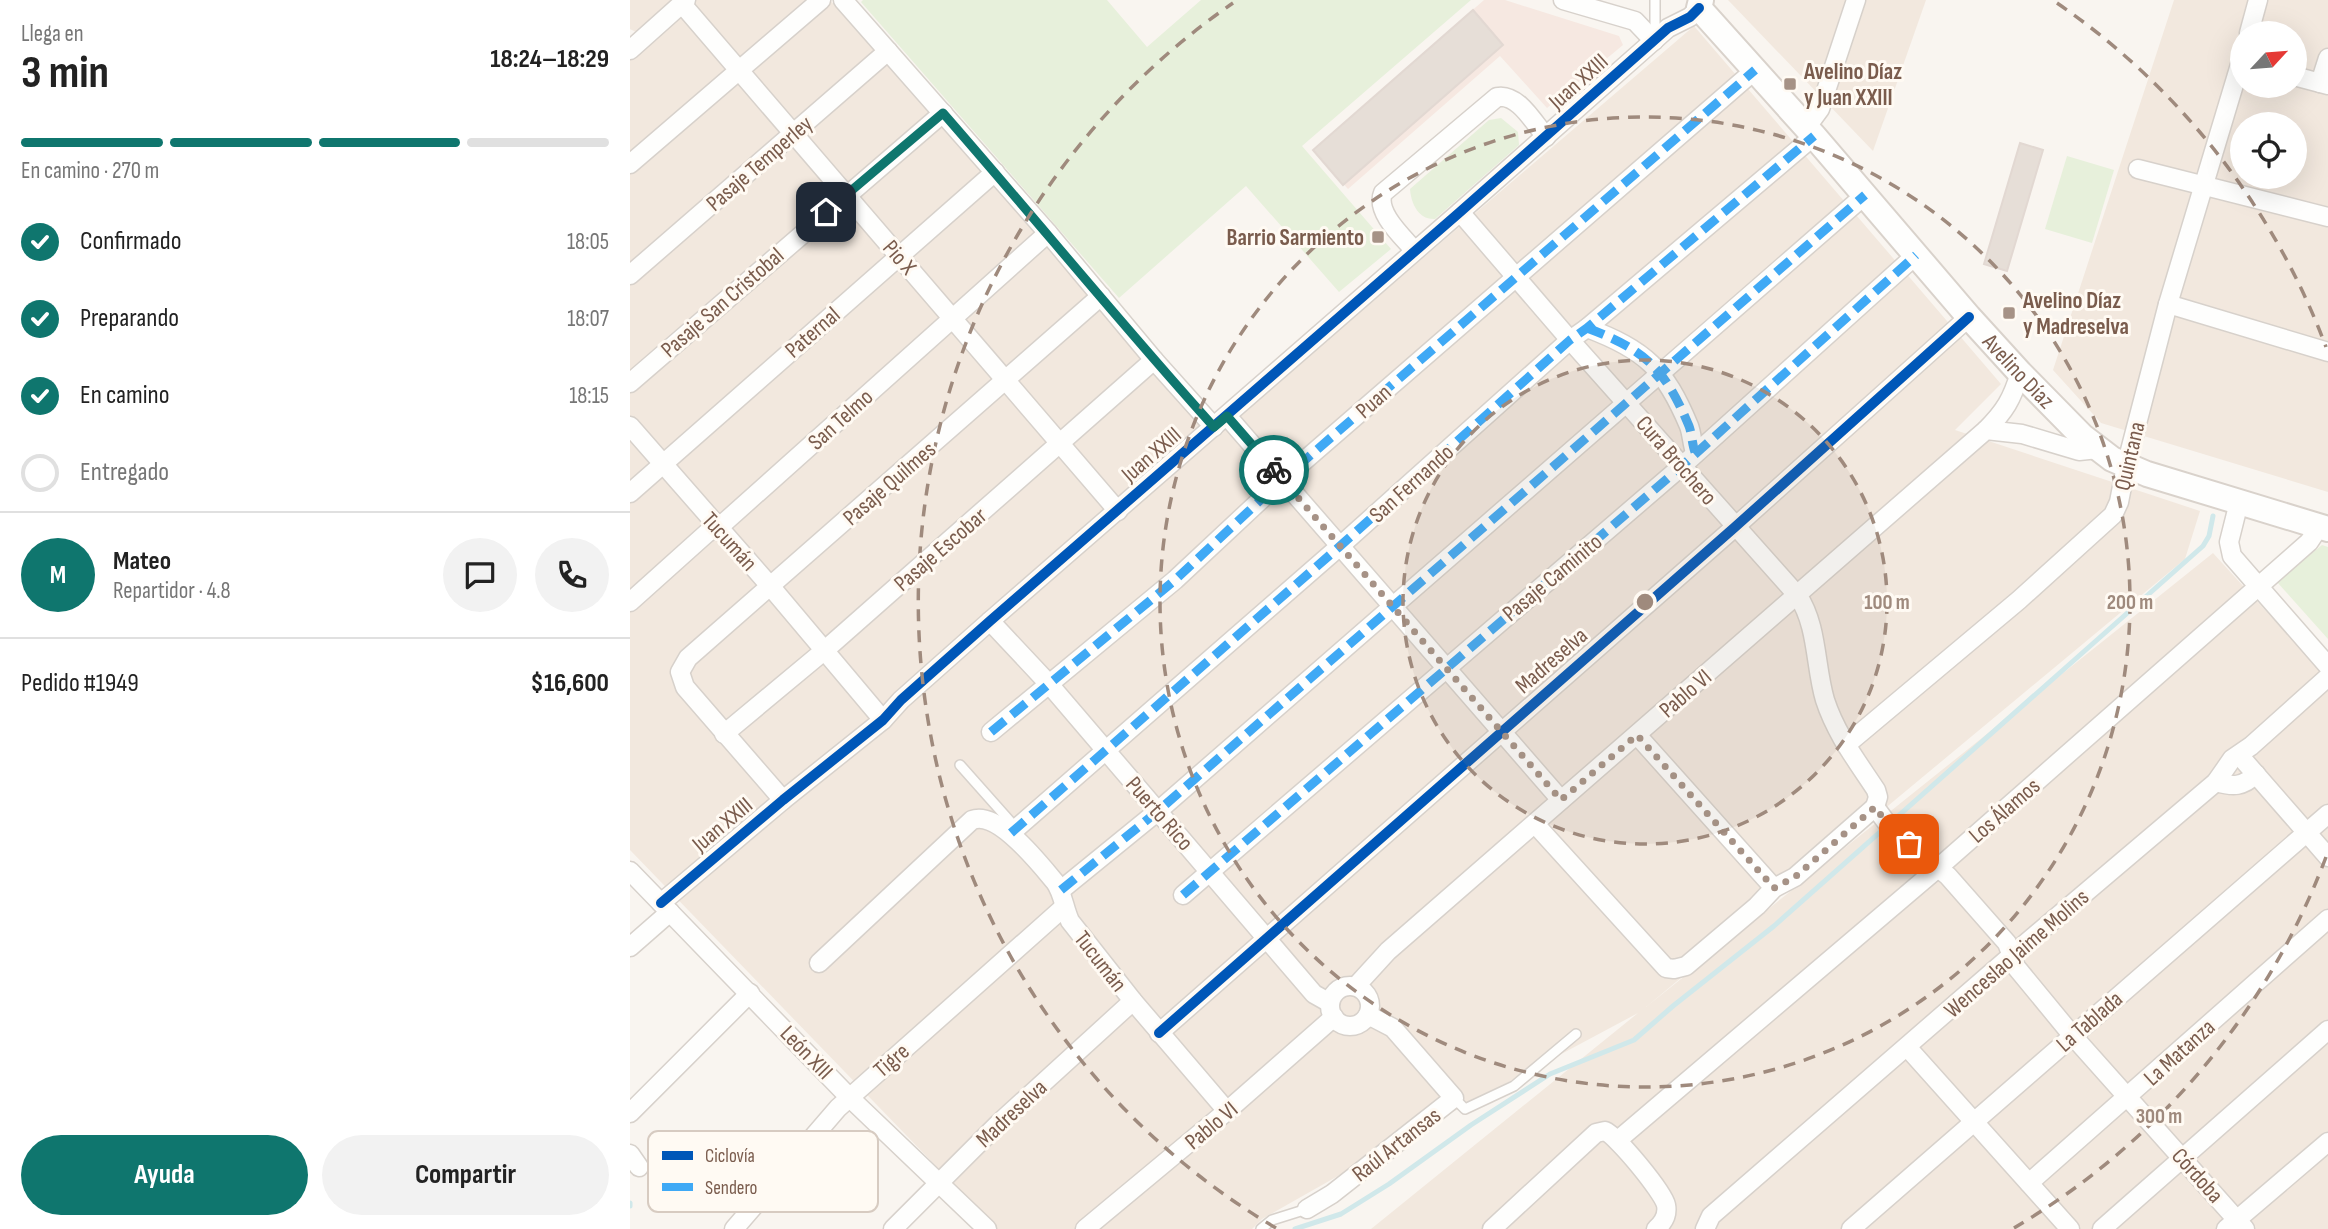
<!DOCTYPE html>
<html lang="es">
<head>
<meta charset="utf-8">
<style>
  body { margin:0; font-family:"Sofia Sans Condensed",sans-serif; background:#f2f2f2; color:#222; height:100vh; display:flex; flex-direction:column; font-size:26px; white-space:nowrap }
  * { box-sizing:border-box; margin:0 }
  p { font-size:23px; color:#767676 }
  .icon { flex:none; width:38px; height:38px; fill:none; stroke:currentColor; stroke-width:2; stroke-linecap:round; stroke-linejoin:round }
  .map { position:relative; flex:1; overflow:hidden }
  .side { display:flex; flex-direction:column; background:#fff; width:630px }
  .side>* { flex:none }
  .needle { width:46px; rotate:64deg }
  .fabs { position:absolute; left:1600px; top:21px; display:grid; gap:14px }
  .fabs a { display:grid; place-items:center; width:77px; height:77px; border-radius:50%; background:#fff; box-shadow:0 7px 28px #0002; font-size:35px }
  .pin { position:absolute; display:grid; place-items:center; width:60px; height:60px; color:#fff; margin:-30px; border-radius:14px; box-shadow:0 4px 10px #0006 }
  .courier { position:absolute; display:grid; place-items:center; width:70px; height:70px; margin:-35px; border:5px solid #0f766e; border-radius:50%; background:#fff; color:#222; box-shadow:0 2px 9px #0007 }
  .summary em { font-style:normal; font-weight:700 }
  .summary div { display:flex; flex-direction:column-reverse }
  .summary { display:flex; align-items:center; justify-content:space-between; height:119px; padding:0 21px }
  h1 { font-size:46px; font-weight:700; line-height:52px }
  .bar { display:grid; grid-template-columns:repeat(4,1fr); gap:10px 7px; align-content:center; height:84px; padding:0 21px }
  .bar i { height:9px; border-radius:5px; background:#e0e0e0 }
  .bar .active { background:#0f766e }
  .bar p { grid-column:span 4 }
  .line { display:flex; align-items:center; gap:18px; padding:0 21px; border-top:2px solid #e0e0e0 }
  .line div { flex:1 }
  .round { display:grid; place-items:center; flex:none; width:74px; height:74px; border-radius:37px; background:#f2f2f2 }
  ol { padding:0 21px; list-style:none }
  li { display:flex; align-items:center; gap:21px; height:77px }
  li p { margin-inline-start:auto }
  li .icon { padding:7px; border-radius:50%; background:#0f766e; color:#fff; stroke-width:4 }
  li:last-child { color:#767676 }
  li i { width:38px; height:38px; border:4px solid #e0e0e0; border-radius:50% }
  .cta { display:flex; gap:14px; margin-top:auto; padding:14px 21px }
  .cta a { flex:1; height:80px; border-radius:42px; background:#0f766e; color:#fff; font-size:28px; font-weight:700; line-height:80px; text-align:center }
  .cta a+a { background:#f2f2f2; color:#222 }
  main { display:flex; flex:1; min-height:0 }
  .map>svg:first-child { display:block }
  .residential { fill:#f2e8de; fill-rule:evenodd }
  .commercial { fill:#f6e8e1 }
  .green { fill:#e7f0db }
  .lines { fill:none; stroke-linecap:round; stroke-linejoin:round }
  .stream { stroke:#d0e8ea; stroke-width:5 }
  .building { fill:#e6ded7; stroke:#e2d8d2; stroke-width:2 }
  .lane-casing { stroke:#d7d1cb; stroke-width:12 }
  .street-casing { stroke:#d7d1cb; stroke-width:21 }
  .secondary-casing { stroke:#d9d2cb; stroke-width:28 }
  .lane { stroke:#fefefd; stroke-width:9 }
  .street { stroke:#fefefd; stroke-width:18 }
  .secondary { stroke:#fefefd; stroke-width:24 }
  .quiet { stroke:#3fa9f5; stroke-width:9; stroke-dasharray:18 9; stroke-linecap:butt }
  .cycleway-casing { stroke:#fffaf3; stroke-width:15 }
  .cycleway { stroke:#0057b8; stroke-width:10 }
  .done { stroke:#a69286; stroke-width:7; stroke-dasharray:0 12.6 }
  .route { stroke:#0f766e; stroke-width:9 }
  .ring { fill:none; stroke:#9f8a7d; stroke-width:3.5; stroke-dasharray:12 9 }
  .poi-dot { fill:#a69286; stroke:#fffaf3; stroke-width:2.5 }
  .labels { text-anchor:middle; stroke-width:6; stroke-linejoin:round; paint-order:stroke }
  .poi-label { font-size:23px; font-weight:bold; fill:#7a5c4d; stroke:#fffaf3; text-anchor:start }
  .street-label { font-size:23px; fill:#7a5c4d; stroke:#fffaf3 }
  .key { fill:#fffaf3; stroke:#d7cbc1; stroke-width:2 }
  .key-label { font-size:19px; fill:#7a5c4d }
  .centre { fill:#9f8a7d; stroke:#fffaf3; stroke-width:3.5 }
  .ring-label { font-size:21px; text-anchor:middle; font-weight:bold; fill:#9f8a7d; stroke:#fffaf3; stroke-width:6; stroke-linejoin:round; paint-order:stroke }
</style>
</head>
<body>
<main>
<section class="side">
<div class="summary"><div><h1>3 min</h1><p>Llega en</p></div><em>18:24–18:29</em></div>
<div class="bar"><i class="active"></i><i class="active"></i><i class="active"></i><i></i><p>En camino · 270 m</p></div>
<ol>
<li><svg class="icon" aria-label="check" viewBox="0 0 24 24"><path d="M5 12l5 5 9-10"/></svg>Confirmado<p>18:05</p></li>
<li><svg class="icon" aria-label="check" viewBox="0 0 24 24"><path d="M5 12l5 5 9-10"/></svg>Preparando<p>18:07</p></li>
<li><svg class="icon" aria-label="check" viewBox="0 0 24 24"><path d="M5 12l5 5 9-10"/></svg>En camino<p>18:15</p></li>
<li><i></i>Entregado</li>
</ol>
<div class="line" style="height:126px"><b class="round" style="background:#0f766e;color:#fff">M</b><div><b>Mateo</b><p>Repartidor · 4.8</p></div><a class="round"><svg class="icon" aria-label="chat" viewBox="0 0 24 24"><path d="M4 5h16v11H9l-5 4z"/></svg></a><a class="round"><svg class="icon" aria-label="phone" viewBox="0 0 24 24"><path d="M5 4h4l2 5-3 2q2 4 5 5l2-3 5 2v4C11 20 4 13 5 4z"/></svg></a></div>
<div class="line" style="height:91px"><div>Pedido #1949</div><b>$16,600</b></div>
<div class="cta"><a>Ayuda</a><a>Compartir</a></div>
</section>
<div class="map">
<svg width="1698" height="1229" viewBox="0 0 1698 1229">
  <rect width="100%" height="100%" fill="#f9f5f0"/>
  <g class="residential">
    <path d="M0,0H42L6,32L0,29Z"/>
    <path d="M66,0H200L584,437L1064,26L1371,384L1325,430L1570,511L1555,559L1016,1007L1583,553L1698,679V1229H741L1008,1013L789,1130L632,1219L622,1229H367L0,850V58Z"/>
    <path d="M1098,0H1296L1243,151Z"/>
    <path d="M1544,0H1698V492L1471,423L1423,370ZM1612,33H1664V86H1612ZM1612,124H1664V177H1612Z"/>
  </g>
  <path class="commercial" d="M854,0H875L989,36L993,45L917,108L870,56L718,189L683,150Z"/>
  <g class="green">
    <path d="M233,0H477L517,47L571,0H841L672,146L761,249L709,292L616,186L489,298L231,2Z"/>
    <path d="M871,118L888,132L889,145L805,219C788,220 781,203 780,189L859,120Z"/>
    <path d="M1437,156L1484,170L1462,243L1415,229Z"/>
    <path d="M1692,545L1698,547V639L1647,582Z"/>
  </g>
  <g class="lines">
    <g class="stream">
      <path d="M0,1203V1206"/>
      <path d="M665,1229L711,1214L759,1184L841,1125L920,1074L1004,1040L1043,1006L1144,926L1573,546L1579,536L1583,516"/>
    </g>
  </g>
  <g class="building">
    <path d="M843,10L873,45L713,185L683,150Z"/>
    <path d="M1390,143L1413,150L1377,271L1354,264Z"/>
  </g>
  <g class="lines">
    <g class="lane-casing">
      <g id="lane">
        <path d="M1025,39V0"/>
        <path d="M330,765L386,828"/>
        <path d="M824,1098L835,1109L884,1086L946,1034"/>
        <path d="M631,1229L642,1220L677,1209"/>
      </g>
    </g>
    <g class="street-casing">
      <g id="street">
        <path d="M213,0L418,233L524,360L584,427"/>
        <path d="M933,0L1005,21L1024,41"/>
        <path d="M52,4L488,511"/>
        <path d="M1619,33L1628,0"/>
        <path d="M0,50L56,0"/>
        <path d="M1664,76L1698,85"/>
        <path d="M1690,83L1698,58"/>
        <path d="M1176,128L1190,109L1226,0"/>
        <path d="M0,164L191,0"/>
        <path d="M1508,169L1698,217"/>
        <path d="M830,212L940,340L1168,596C1188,626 1185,667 1195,700C1206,734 1227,761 1246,790L1248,797L1245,807"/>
        <path d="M784,250C773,237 745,212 753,193L867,97C888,93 904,123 916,137"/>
        <path d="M0,275L258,51"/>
        <path d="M1538,304L1698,352"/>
        <path d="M957,328C1016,350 1035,369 1059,426C1062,434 1062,444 1065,452"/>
        <path d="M0,383L313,113"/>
        <path d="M597,416L931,800"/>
        <path d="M0,426L141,587L253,720"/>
        <path d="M1356,430C1375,411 1382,399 1390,373"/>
        <path d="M0,493L365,172"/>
        <path d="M1609,502L1599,542L1602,556L1698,666"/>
        <path d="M0,602L77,533L96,521L418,233"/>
        <path d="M360,621L419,684L684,994L700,1003"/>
        <path d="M361,732L545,580L652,480L1125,70"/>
        <path d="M94,734L195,650L524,360"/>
        <path d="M1007,735L1144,888"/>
        <path d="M1216,745L1389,600L1483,515L1489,502L1496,466L1538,304L1612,58"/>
        <path d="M1609,755L1698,857"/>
        <path d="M1586,782C1603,787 1613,787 1626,774"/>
        <path d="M153,800L55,687L50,672L58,658L471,296"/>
        <path d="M1245,807L1262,830L1318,876L1377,943L1386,967L1442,1035L1615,1229"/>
        <path d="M905,824L1036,968L1044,969L1056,966L1127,906L1144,888L1165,877L1245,807"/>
        <path d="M381,833L709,547L940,340L957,328L1184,136"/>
        <path d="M0,871L219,1097L357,1229"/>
        <path d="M431,890L528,811L1235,195"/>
        <path d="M553,895L1052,466L1286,255"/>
        <path d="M31,903L153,800L253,720L271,700L360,621L830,212L1038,28L1060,17L1069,8"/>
        <path d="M0,947L40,912"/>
        <path d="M189,963L342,820C368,810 409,863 425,882C433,893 434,908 440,921L503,1001L597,1111"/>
        <circle cx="720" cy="1006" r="20"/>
        <path d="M726,986L758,951L1356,430L1392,434L1449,451L1468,449"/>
        <path d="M529,1033L1105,527L1339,317"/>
        <path d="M1277,1047L1440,1229"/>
        <path d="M0,1113L120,993"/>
        <path d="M988,1140L1308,868L1679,542L1689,527"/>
        <path d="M0,1154L9,1167"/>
        <path d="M1399,1183L1698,919"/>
        <path d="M677,1209L702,1194L824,1098L763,1028L738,1015"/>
        <path d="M104,1229L208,1108L434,907"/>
        <path d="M263,1229L368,1124L503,1001"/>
        <path d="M455,1229L597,1111L704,1017"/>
        <path d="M862,1229L966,1133L975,1131C987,1136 1033,1192 1036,1205C1038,1215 1033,1223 1026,1229"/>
        <path d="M1075,1229L1081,1216L1382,955L1586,782L1602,759L1621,746L1698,677"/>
        <path d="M1221,1229L1698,814"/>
        <path d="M1472,1229L1698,1030"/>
        <path d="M1596,1229L1698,1142"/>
      </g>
    </g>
    <g class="secondary-casing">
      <g id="secondary">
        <path id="s1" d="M1071,0L1069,8L1184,136L1339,317L1390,373L1452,436L1482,459L1517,474L1698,529"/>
      </g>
    </g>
    <use href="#lane" class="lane"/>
    <use href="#street" class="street"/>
    <use href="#secondary" class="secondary"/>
    <g class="quiet">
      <path d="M957,328C1016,350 1035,369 1059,426C1062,434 1062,444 1065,452"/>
      <path d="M361,732L545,580L652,480L1125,70"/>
      <path d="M381,833L709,547L940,340L957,328L1184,136"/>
      <path d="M431,890L528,811L1235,195"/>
      <path d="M553,895L1052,466L1286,255"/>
    </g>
    <g class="cycleway-casing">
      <g id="cycleway">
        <path d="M31,903L153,800L253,720L271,700L360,621L830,212L1038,28L1060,17L1069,8"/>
        <path d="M529,1033L1105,527L1339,317"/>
      </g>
    </g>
    <use href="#cycleway" class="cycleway"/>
  </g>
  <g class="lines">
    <path class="done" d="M644,470L931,800L1007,735L1144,888L1165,877L1245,807L1262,830L1279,844"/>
    <path class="route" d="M196,212L313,113C404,217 491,324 584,427L597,416L644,470"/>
  </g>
  <circle cx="1015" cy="602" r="242" fill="#9f8a7d" fill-opacity=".12"/>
  <g class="ring">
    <circle cx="1015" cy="602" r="242"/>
    <circle cx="1015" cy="602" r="485"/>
    <path d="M1696 857A727 727 0 0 1 1384 1228M646 1228A727 727 0 0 1 603 3M1427 3A727 727 0 0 1 1696 347"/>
  </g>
  <g class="poi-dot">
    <rect x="1153" y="77" width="14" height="14" rx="3.5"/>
    <rect x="741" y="230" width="14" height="14" rx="3.5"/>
    <rect x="1372" y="306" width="14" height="14" rx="3.5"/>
  </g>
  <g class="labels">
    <g class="poi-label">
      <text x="1174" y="79">Avelino Díaz<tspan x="1174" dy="26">y Juan XXIII</tspan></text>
      <text x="734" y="245" text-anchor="end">Barrio Sarmiento</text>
      <text x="1393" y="308">Avelino Díaz<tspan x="1393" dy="26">y Madreselva</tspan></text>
    </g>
    <g class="street-label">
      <text transform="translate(948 81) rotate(-42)" y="8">Juan XXIII</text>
      <text transform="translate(129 163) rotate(-41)" y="8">Pasaje Temperley</text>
      <text transform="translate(270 257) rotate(49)" y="8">Pio X</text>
      <text transform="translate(92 302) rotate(-41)" y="8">Pasaje San Cristobal</text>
      <text transform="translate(182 332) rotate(-41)" y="8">Paternal</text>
      <text dy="8" stroke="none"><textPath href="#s1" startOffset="492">Avelino Díaz</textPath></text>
      <text transform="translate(743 401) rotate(-41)" y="8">Puan</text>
      <text transform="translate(210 419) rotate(-42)" y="8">San Telmo</text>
      <text transform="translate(521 454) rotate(-41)" y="8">Juan XXIII</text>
      <text transform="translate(1499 456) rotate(-77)" y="8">Quintana</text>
      <text transform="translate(1047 460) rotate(49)" y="8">Cura Brochero</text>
      <text transform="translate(259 483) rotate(-41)" y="8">Pasaje Quilmes</text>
      <text transform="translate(781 483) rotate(-42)" y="8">San Fernando</text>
      <text transform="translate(100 541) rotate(48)" y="8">Tucumán</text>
      <text transform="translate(310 549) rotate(-41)" y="8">Pasaje Escobar</text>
      <text transform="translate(922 577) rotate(-40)" y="8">Pasaje Caminito</text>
      <text transform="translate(921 660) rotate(-41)" y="8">Madreselva</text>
      <text transform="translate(1055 693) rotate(-41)" y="8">Pablo VI</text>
      <text transform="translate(1374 810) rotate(-41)" y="8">Los Álamos</text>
      <text transform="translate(530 813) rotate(49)" y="8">Puerto Rico</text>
      <text transform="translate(92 824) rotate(-40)" y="8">Juan XXIII</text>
      <text transform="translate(1386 953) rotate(-41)" y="8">Wenceslao Jaime Molins</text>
      <text transform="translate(471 961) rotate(52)" y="8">Tucumán</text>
      <text transform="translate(1459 1021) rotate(-41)" y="8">La Tablada</text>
      <text transform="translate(177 1052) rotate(46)" y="8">León XIII</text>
      <text transform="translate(1549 1052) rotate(-42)" y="8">La Matanza</text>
      <text transform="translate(261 1060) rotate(-41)" y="8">Tigre</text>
      <text transform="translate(381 1113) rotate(-43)" y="8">Madreselva</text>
      <text transform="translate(581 1125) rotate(-40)" y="8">Pablo VI</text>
      <text transform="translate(766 1144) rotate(-38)" y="8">Raúl Artansas</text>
      <text transform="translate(1568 1175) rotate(48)" y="8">Córdoba</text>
    </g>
  </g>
  <rect x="18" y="1131" width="230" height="81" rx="10" class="key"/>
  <rect x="32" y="1151" width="31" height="9" fill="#0057b8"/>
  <rect x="32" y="1183" width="31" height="8" fill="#3fa9f5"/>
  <g class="key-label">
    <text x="75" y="1162">Ciclovía</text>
    <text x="75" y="1194">Sendero</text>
  </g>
  <circle cx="1015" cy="602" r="10" class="centre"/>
  <g class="ring-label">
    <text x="1257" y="609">100 m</text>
    <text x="1500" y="609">200 m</text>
    <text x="1529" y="1123">300 m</text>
  </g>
</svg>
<div class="fabs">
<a><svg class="needle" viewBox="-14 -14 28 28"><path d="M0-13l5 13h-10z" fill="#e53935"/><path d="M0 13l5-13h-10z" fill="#767676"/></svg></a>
<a><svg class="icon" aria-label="locate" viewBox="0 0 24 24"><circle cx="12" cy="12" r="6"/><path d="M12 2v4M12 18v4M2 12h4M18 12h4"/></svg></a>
</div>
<div class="pin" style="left:1279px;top:844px;background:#ea580c"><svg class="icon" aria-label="bag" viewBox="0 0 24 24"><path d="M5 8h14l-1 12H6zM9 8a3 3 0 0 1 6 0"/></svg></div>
<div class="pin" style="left:196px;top:212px;background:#1f2937"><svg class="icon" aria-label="home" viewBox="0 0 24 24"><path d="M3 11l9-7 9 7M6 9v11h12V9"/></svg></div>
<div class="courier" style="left:644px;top:470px"><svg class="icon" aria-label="bike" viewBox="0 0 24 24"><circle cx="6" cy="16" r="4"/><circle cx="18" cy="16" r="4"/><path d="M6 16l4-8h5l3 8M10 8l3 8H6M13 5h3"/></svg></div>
</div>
</main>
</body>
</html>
